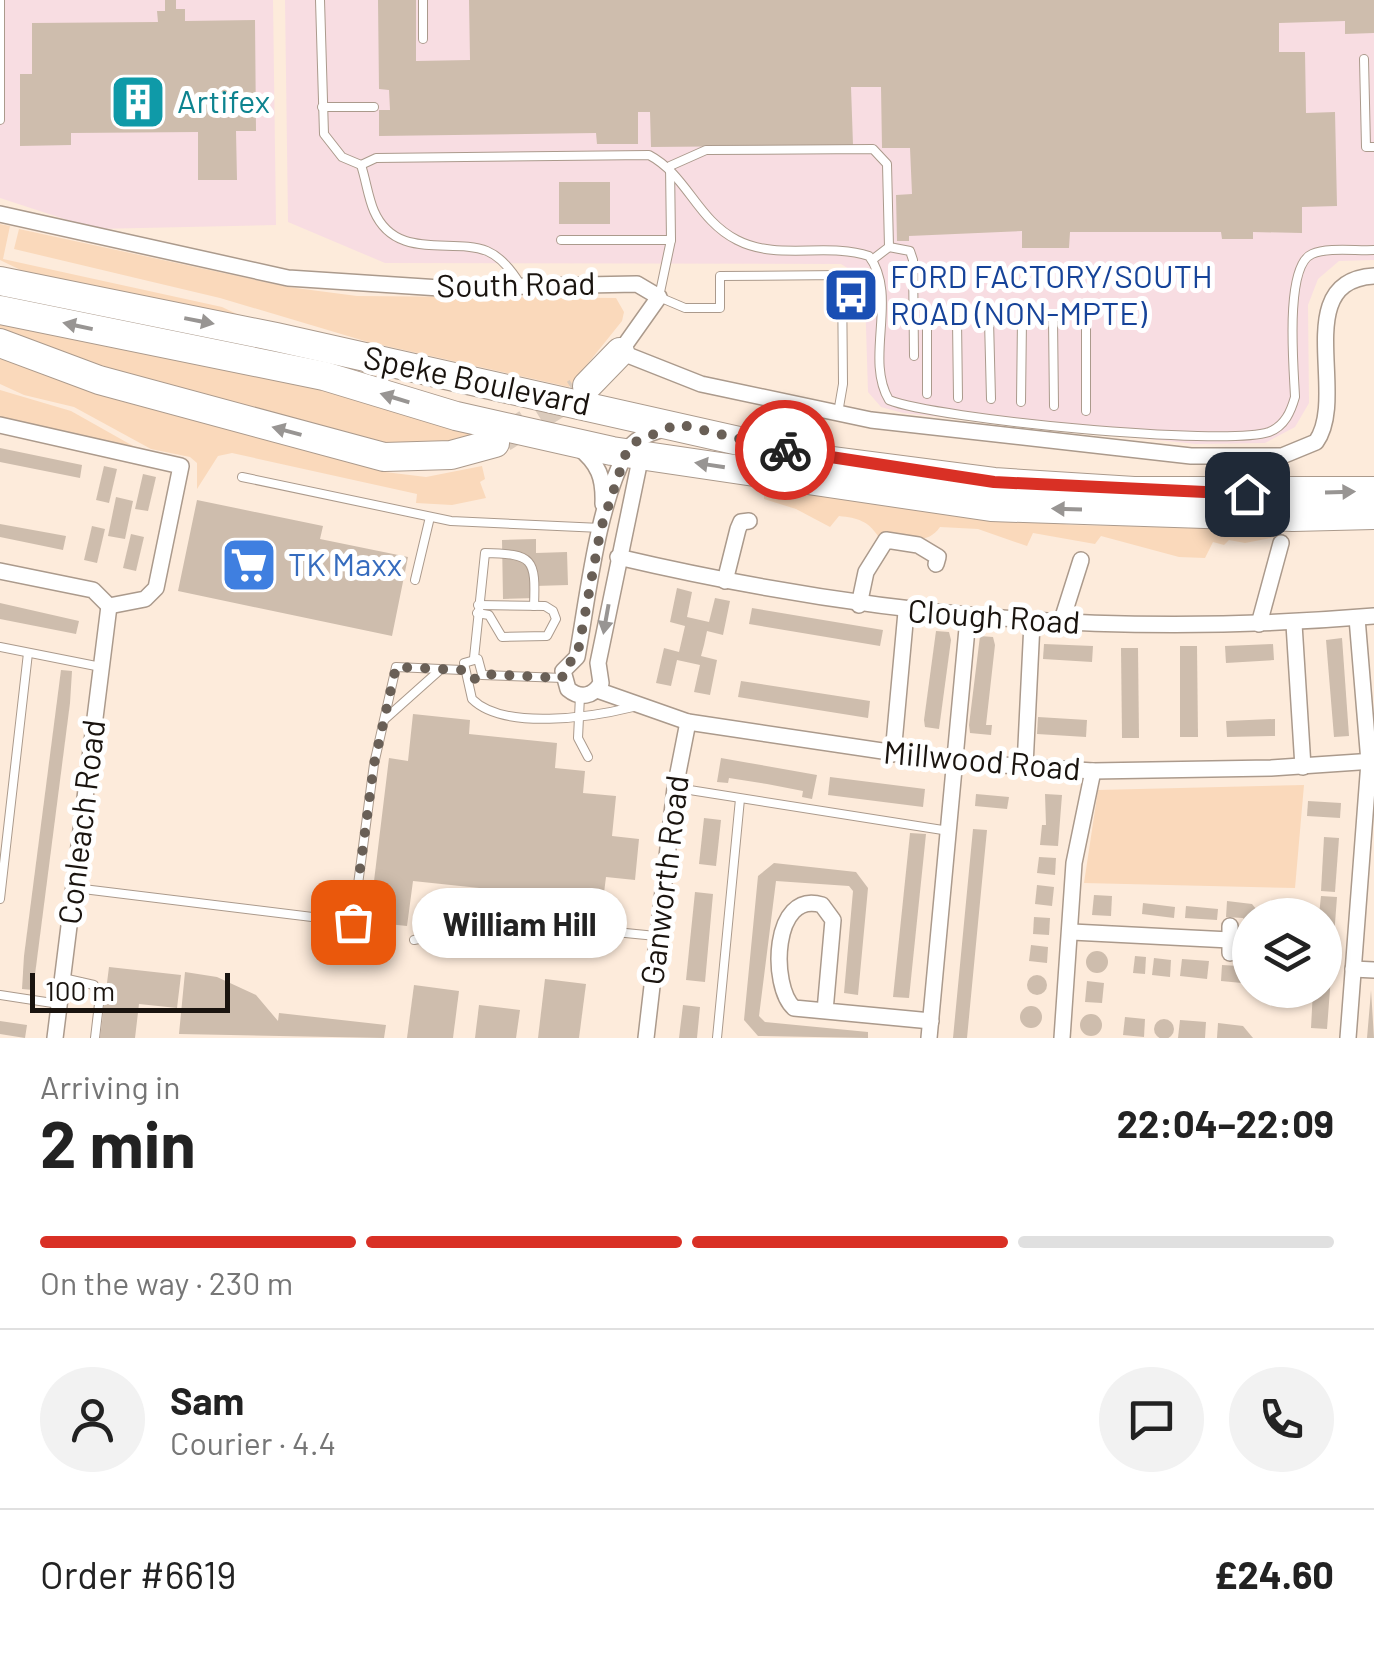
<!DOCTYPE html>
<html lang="en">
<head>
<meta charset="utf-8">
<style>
  body { margin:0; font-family:Barlow,sans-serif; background:#f2f2f2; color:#222; height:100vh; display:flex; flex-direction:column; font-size:38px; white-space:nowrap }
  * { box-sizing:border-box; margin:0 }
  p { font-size:32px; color:#767676 }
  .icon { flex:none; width:55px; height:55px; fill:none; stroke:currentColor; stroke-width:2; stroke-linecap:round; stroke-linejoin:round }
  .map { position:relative; height:1038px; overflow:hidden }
  .drawer { display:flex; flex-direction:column; background:#fff; flex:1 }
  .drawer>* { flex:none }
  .tools { position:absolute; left:1232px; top:898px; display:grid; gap:20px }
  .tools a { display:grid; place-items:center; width:110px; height:110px; border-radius:50%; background:#fff; box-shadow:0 2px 8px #0004; font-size:50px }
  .scale { position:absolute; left:30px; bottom:25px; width:200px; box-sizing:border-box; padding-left:10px; border:5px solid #1a140f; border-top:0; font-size:28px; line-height:35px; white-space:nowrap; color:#1a140f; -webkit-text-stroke:8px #fff; paint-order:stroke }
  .pin { position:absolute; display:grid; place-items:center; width:85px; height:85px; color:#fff; margin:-42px; border-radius:20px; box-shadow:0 5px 15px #0006 }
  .courier { position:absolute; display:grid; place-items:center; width:100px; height:100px; margin:-50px; border:8px solid #d93025; border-radius:50%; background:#fff; color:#222; box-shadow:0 2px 12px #0007 }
  .bubble { position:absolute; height:70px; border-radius:35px; background:#fff; box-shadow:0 2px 8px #0004; font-size:32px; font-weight:700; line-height:70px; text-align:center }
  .overview em { font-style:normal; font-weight:700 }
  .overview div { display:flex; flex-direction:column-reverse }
  .overview { display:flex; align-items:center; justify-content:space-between; height:170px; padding:0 40px }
  h1 { font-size:65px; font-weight:700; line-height:75px }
  .bar { display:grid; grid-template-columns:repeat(4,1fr); gap:15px 10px; align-content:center; height:120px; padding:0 40px }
  .bar i { height:12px; border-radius:8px; background:#e0e0e0 }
  .bar .on { background:#d93025 }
  .bar p { grid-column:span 4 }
  .line { display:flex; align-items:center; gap:25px; padding:0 40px; border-top:2px solid #e0e0e0 }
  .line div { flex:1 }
  .round { display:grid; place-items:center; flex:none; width:105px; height:105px; border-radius:52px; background:#f2f2f2 }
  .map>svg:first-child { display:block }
  .industrial { fill:#f8dde2 }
  .green { fill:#fad9bb }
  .building { fill:#cebdad }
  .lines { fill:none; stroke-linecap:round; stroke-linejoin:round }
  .highway-tunnel { stroke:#dbcbbc; stroke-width:28; stroke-dasharray:28 14; stroke-linecap:butt }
  .lane-casing { stroke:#ab9a8c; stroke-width:10 }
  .street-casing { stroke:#ab9a8c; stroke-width:18 }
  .highway-casing { stroke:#ab9a8c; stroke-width:30 }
  .lane { stroke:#fff; stroke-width:8 }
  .street { stroke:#fff; stroke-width:15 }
  .highway { stroke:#fff; stroke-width:28 }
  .oneway { fill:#989593 }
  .done { stroke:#695f56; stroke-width:10; stroke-dasharray:0 18 }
  .route { stroke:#d93025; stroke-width:12 }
  .labels { text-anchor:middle; stroke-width:10; stroke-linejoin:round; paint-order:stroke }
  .culture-label { font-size:32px; fill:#0d838f; stroke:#fff; text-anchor:start }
  .transit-label { font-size:32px; fill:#164399; stroke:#fff; text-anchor:start }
  .street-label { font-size:32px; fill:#1a140f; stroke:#fff }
  .shop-label { font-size:32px; fill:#366cbe; stroke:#fff; text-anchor:start }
</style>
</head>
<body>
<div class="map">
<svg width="1374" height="1038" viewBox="0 0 1374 1038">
  <rect width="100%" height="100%" fill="#fdebdb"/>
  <g class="industrial">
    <path d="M0,0H273L276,225L95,229L0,198Z"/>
    <path d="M285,0H1374V260L1339,261L1318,279L1308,305L1309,403L1295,427L1265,443L1196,444L903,413L881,407L868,392L865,295L857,274L841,264L385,263L288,222Z"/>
  </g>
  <g class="green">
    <path d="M0,224L10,226L3,259L222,307L258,324L35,277L0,260Z"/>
    <path d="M19,229L288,287L357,296L616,298L624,312L622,321L569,387L368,342L220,298L14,249Z"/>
    <path d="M0,317L316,386L491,435L473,442L385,447L166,393L0,336Z"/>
    <path d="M0,356L106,397L385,472L426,477L482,466L485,479L480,482L486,498L452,505L416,503L417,494L232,453L218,456L197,489V463L190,457L151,449L74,407L24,395L0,384Z"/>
    <path d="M0,390L71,411L142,451L0,421Z"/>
    <path d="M783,491L822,492L1071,525L1282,529L1276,537L1245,543L1229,540L1224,545L1213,542L1205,558L1179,557L1101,536L1095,544L1033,533L1027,546L978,529L940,527C923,551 901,530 878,536C868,521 858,518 839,516L830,527L796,509L764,499V493L780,495Z"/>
    <path d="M1304,785L1295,888L1084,883L1098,790Z"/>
  </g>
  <g class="building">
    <path d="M165,0H176V9H185V21L255,20L256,131H236L237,180H198V132L71,133V145L20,146V74H32V23L158,22L157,11H165Z"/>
    <path d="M378,0H416V61L470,60L469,0H1374V33L1345,34V21L1279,23V52H1305L1306,113L1335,112L1337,206L1302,207V233L1253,232V239H1222L1221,232H1070L1069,248H1022V231L909,236V241H897L896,195L912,194L910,148H882L881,87H851L853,145L651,147L650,112H638V144H597L596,133L379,136V110H390L389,90L379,89Z"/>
    <rect x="559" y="182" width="51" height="42"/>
    <path d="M0,448L82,465L80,478L0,462Z"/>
    <path d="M104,466L117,469L109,503L96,500Z"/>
    <path d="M143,474L156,477L148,511L135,509Z"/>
    <path d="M116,497L133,501L125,539L108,536Z"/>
    <path d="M197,500L323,526L320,539L408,557L392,636L178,591Z"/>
    <path d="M0,524L66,536L63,550L0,537Z"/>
    <path d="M92,526L105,529L97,563L84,560Z"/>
    <path d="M131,534L144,537L136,571L123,568Z"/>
    <path d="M536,539V553L567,552L568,585L535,586L536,598L503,599L502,540Z"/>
    <path d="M677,588L692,592L687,617L709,622L715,598L730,601L723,635L707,631L704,645L701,656L717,660L710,695L694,692L700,665L677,660L671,686L656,683L664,648L679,652L685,626L670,622Z"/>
    <path d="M0,603L79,621L76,634L0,619Z"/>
    <path d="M752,608L883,630L880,646L749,624Z"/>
    <path d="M936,631L949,632L951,640L939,729L925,727L924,720Z"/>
    <path d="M980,636L993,637L995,645L986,725H992L991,735L970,733L969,725Z"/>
    <path d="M1342,638L1349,736L1334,737L1326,640Z"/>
    <path d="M1044,644L1093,646L1092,662L1043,659Z"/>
    <path d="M1273,644L1274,660L1226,663L1225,646Z"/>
    <path d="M1180,646H1197L1198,737H1180Z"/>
    <path d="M1121,648H1138L1139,738H1122Z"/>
    <path d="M61,670L72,671L70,703L33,990L22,989L24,956Z"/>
    <path d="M741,681L870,701L868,718L738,697Z"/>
    <path d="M413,714L470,720L469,734L557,743L555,768L585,771L583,793L616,796L612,836L639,839L635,880L606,877L603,901L413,881L407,926L369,922L389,758L408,761Z"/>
    <path d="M1038,717L1087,720L1086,737L1037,734Z"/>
    <path d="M1275,719V736L1227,737L1226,721Z"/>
    <path d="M721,758L817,775L812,799L802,797L803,791L767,784L729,778L728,783L717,782Z"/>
    <path d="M830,777L925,789L923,807L828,795Z"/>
    <path d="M976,794L1009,797L1007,809L975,806Z"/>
    <path d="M1045,794L1062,795L1058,846L1040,845L1042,825H1046Z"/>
    <path d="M1308,801L1341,803L1340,818L1307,816Z"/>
    <path d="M704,818L721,820L716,866L699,864Z"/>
    <path d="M973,829L987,830L978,923L967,1038H953Z"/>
    <path d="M910,833L926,834L909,998L893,997Z"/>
    <path d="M1324,837L1339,838L1335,892L1321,891Z"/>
    <path d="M1039,857L1056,858L1055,875L1037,873Z"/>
    <path d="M774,863L856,872L868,888L867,899L858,995L844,993L853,891L849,886L776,881L759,1016L765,1022L868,1032V1038L758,1036L744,1020L758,876Z"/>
    <path d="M1037,885L1054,887L1052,906L1035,904Z"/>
    <path d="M695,892L713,894L705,982L686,980Z"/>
    <path d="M1094,895L1112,896L1111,916L1092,915Z"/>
    <path d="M1321,896L1337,897L1327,1029L1311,1028L1313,990H1325V915H1319Z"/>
    <path d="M1227,901L1252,904L1261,915H1250V926L1243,918L1226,917Z"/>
    <path d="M1143,903L1175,907L1174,918L1142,914Z"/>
    <path d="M1186,906L1218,909L1217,920L1185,918Z"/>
    <path d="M1034,917L1050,918L1049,935L1033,934Z"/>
    <path d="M1031,945L1048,947L1047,963L1029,961Z"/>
    <circle cx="1097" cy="962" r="11"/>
    <path d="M1135,956L1146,957L1145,974L1133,973Z"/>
    <path d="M1250,957V977L1242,983L1221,981L1222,965L1239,966Z"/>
    <path d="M1154,958L1171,960L1170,977L1152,975Z"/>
    <path d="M1182,959L1209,961L1207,979L1180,976Z"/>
    <path d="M109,967L181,975L177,1008L139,1004L135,1038H100Z"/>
    <path d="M185,972L217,977L256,995L278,1021L279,1013L386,1025L384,1038L179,1034Z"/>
    <circle cx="1037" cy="985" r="10"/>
    <path d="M545,979L586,984L579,1038H538Z"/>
    <path d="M1087,981L1104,983L1102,1003L1085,1002Z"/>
    <path d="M414,985L459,991L453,1038H407Z"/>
    <path d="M1371,990L1374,1038H1367L1370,1003Z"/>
    <path d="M479,1005L520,1010L516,1038H475Z"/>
    <path d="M683,1005L700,1007L697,1038H679Z"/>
    <circle cx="1031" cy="1017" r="11"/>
    <circle cx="1091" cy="1025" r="11"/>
    <path d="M1125,1017L1145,1019L1144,1037L1123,1035Z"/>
    <circle cx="1164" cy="1029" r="10"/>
    <path d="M1180,1020L1206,1022L1205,1038H1178Z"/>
    <path d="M0,1021L27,1025L25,1038L0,1034Z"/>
    <path d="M1218,1023L1243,1026L1253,1038H1217Z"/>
  </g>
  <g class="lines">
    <path class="highway-tunnel" d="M503,438L577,392"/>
    <g class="lane-casing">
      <g id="lane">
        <path d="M320,0L324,134L342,157L361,165"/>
        <path d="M423,0V39"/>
        <path d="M1364,59L1366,147H1374"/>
        <path d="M322,107H374"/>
        <path d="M0,120V0"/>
        <path d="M361,165L376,158L649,155C687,175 697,220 737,240C777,261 827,242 869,256C899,296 864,358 889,400C936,419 1224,447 1269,432C1285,426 1291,411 1295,397C1294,370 1284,266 1312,254C1328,247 1356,251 1374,250"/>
        <path d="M361,165C366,180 368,197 374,211C396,262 453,237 487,251C501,257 512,271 520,284"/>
        <path d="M561,240H671"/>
        <path d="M889,247L910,251L913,260L914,356"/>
        <path d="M1086,318V411"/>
        <path d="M1053,319L1054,406"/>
        <path d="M927,320V394"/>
        <path d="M957,320L958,398"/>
        <path d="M989,320L991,399"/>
        <path d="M1021,402L1022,319"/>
        <path d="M838,413L843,384L842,275L720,276V308H685L659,297L671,240L670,166L706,150L873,149L887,164L889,247L872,260"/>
        <path d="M242,477L451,521L601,528"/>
        <path d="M415,580L430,517"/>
        <path d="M477,613L489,615L502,637L547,636L556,619L553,611L545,606L478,605"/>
        <path d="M0,647L101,667"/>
        <path d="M474,658L485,553C533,554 536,558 534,606"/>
        <path d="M482,674L478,659L464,663L472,699C504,731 593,717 633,707"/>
        <path d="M482,675L563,678"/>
        <path d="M580,696L578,738L588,757"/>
        <path d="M385,719L441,669"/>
        <path d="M677,788L949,831"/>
        <path d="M75,888L353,922L374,764L396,667L462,670"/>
        <path d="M0,899L28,653"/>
        <path d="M474,899L479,923"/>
        <path d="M414,940L504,921L656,936"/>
        <path d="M63,978L94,985L99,1004L95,1038"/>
        <path d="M0,995L59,1004"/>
        <path d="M717,1038L740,799"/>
      </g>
    </g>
    <g class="street-casing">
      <g id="street">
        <path d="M0,214L288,278L440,288L637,284L659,297L620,352L701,384L871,420L1191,456H1282L1316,442C1349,396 1289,281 1374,276"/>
        <path d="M0,425L181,466L156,588L145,599L109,606"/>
        <path d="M578,447C599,464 604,478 603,504"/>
        <path d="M641,455L598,663L601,683C593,697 580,699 568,689L563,671L577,657C588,596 597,507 626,453C633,439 649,433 663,429"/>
        <path d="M618,557C874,617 1112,638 1374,616"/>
        <path d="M0,571L93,590L109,606"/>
        <path d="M725,581L738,529L741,522L749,521"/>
        <path d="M859,605L866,572L886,540L918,545L938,557L936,564"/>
        <path d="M1061,623L1081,560"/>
        <path d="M1259,624L1281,543"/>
        <path d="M1294,624L1303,767"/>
        <path d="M597,690L688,722L956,762L1093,771L1271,768L1374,761"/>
        <path d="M893,754L906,612"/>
        <path d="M1025,766L1032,623"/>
        <path d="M1230,926V953"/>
        <path d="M1072,932L1230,940"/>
        <path d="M1353,969L1374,970"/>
        <path d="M825,1011L833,920L822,905C772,889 770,987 794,1008L931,1021"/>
        <path d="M55,1038L109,606"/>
        <path d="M646,1038L675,788L688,722"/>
        <path d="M929,1038L968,618"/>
        <path d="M1062,1038L1074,863L1093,771"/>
        <path d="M1348,1038L1369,762L1357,618"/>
      </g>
    </g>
    <g class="highway-casing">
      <g id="highway">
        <path d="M0,281L276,337L824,460L994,482L1134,491H1374"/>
        <path d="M0,310L324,376L456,416L612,451L991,507L1293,517L1374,515"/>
        <path d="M0,343L99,380L384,457L451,455L495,443"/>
        <path d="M587,386L620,352"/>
      </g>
    </g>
    <use href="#lane" class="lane"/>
    <use href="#street" class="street"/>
    <use href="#highway" class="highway"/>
  </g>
  <defs><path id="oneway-solid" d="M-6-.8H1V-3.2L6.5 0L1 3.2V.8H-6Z" transform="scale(2.5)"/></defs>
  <g class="oneway">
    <use href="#oneway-solid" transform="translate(199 321) rotate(11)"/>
    <use href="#oneway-solid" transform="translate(78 326) rotate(-168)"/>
    <use href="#oneway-solid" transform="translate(395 398) rotate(-163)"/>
    <use href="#oneway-solid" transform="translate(287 431) rotate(-165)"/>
    <use href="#oneway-solid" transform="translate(710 465) rotate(-171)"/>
    <use href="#oneway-solid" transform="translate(1340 492) rotate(-2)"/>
    <use href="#oneway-solid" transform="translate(1067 509) rotate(-178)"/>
    <use href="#oneway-solid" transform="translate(606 619) rotate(100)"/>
  </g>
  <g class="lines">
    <path class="done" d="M353,922L374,764L396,667L462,670L473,680L482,674L562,678L566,665L577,657L601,528L626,453L635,442L678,424L785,450"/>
    <path class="route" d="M785,450L994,482L1247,494"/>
  </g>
  <defs>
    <g id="building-square" transform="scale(2.875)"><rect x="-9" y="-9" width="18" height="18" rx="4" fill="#0f9aa8" stroke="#fff"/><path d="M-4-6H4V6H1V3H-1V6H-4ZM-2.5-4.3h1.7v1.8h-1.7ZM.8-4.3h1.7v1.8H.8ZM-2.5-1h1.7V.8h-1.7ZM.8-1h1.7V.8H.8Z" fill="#fff"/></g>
    <g id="bus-square" transform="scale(2.875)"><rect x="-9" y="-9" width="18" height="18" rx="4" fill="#1a4fb4" stroke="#fff"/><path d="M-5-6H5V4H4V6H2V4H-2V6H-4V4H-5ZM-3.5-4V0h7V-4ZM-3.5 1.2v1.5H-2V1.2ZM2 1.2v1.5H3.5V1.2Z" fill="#fff"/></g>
    <g id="supermarket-square" transform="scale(2.875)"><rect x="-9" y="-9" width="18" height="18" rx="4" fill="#3f7fe0" stroke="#fff"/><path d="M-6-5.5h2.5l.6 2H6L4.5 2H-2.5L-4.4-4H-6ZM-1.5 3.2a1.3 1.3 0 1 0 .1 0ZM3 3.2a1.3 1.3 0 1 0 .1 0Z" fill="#fff"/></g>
  </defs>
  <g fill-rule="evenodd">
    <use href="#building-square" x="138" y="102"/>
    <use href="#bus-square" x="851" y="295"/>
    <use href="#supermarket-square" x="249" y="565"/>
  </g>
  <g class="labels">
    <g class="culture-label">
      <text x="177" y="113">Artifex</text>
    </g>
    <g class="transit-label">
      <text x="890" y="288">FORD FACTORY/SOUTH<tspan x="890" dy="37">ROAD (NON-MPTE)</tspan></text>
    </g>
    <g class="street-label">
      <text transform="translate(516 285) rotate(-1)" y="11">South Road</text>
      <text transform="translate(477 381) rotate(12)" y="11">Speke Boulevard</text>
      <text transform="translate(994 617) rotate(4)" y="11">Clough Road</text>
      <text transform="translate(982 761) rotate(5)" y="11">Millwood Road</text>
      <text transform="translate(82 822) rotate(-83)" y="11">Conleach Road</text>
      <text transform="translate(665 880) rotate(-83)" y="11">Ganworth Road</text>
    </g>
    <g class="shop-label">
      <text x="288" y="576">TK Maxx</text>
    </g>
  </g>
</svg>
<div class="tools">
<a><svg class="icon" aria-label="layers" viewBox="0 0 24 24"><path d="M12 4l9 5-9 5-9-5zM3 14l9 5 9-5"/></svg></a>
</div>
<div class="scale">100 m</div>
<div class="pin" style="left:353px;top:922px;background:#ea580c"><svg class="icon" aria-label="bag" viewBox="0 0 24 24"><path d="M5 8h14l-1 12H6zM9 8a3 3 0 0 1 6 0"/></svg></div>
<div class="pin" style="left:1247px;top:494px;background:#1f2937"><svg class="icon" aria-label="home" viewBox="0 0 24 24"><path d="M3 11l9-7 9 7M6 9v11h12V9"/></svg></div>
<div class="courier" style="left:785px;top:450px"><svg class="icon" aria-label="bike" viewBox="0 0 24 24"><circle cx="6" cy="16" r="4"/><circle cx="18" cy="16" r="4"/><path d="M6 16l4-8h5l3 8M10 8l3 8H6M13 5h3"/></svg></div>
<div class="bubble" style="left:412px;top:888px;width:215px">William Hill</div>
</div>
<section class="drawer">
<div class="overview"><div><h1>2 min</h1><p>Arriving in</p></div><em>22:04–22:09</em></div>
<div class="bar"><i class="on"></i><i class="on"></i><i class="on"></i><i></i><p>On the way · 230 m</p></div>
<div class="line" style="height:180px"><a class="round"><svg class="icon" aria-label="person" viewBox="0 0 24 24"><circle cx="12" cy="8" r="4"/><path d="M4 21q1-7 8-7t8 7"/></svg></a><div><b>Sam</b><p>Courier · 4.4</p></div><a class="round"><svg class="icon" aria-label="chat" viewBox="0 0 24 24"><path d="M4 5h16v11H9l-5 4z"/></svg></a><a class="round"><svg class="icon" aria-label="phone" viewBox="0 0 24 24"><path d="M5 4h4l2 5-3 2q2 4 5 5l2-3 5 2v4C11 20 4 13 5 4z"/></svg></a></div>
<div class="line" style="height:130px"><div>Order #6619</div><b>£24.60</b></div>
</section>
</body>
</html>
